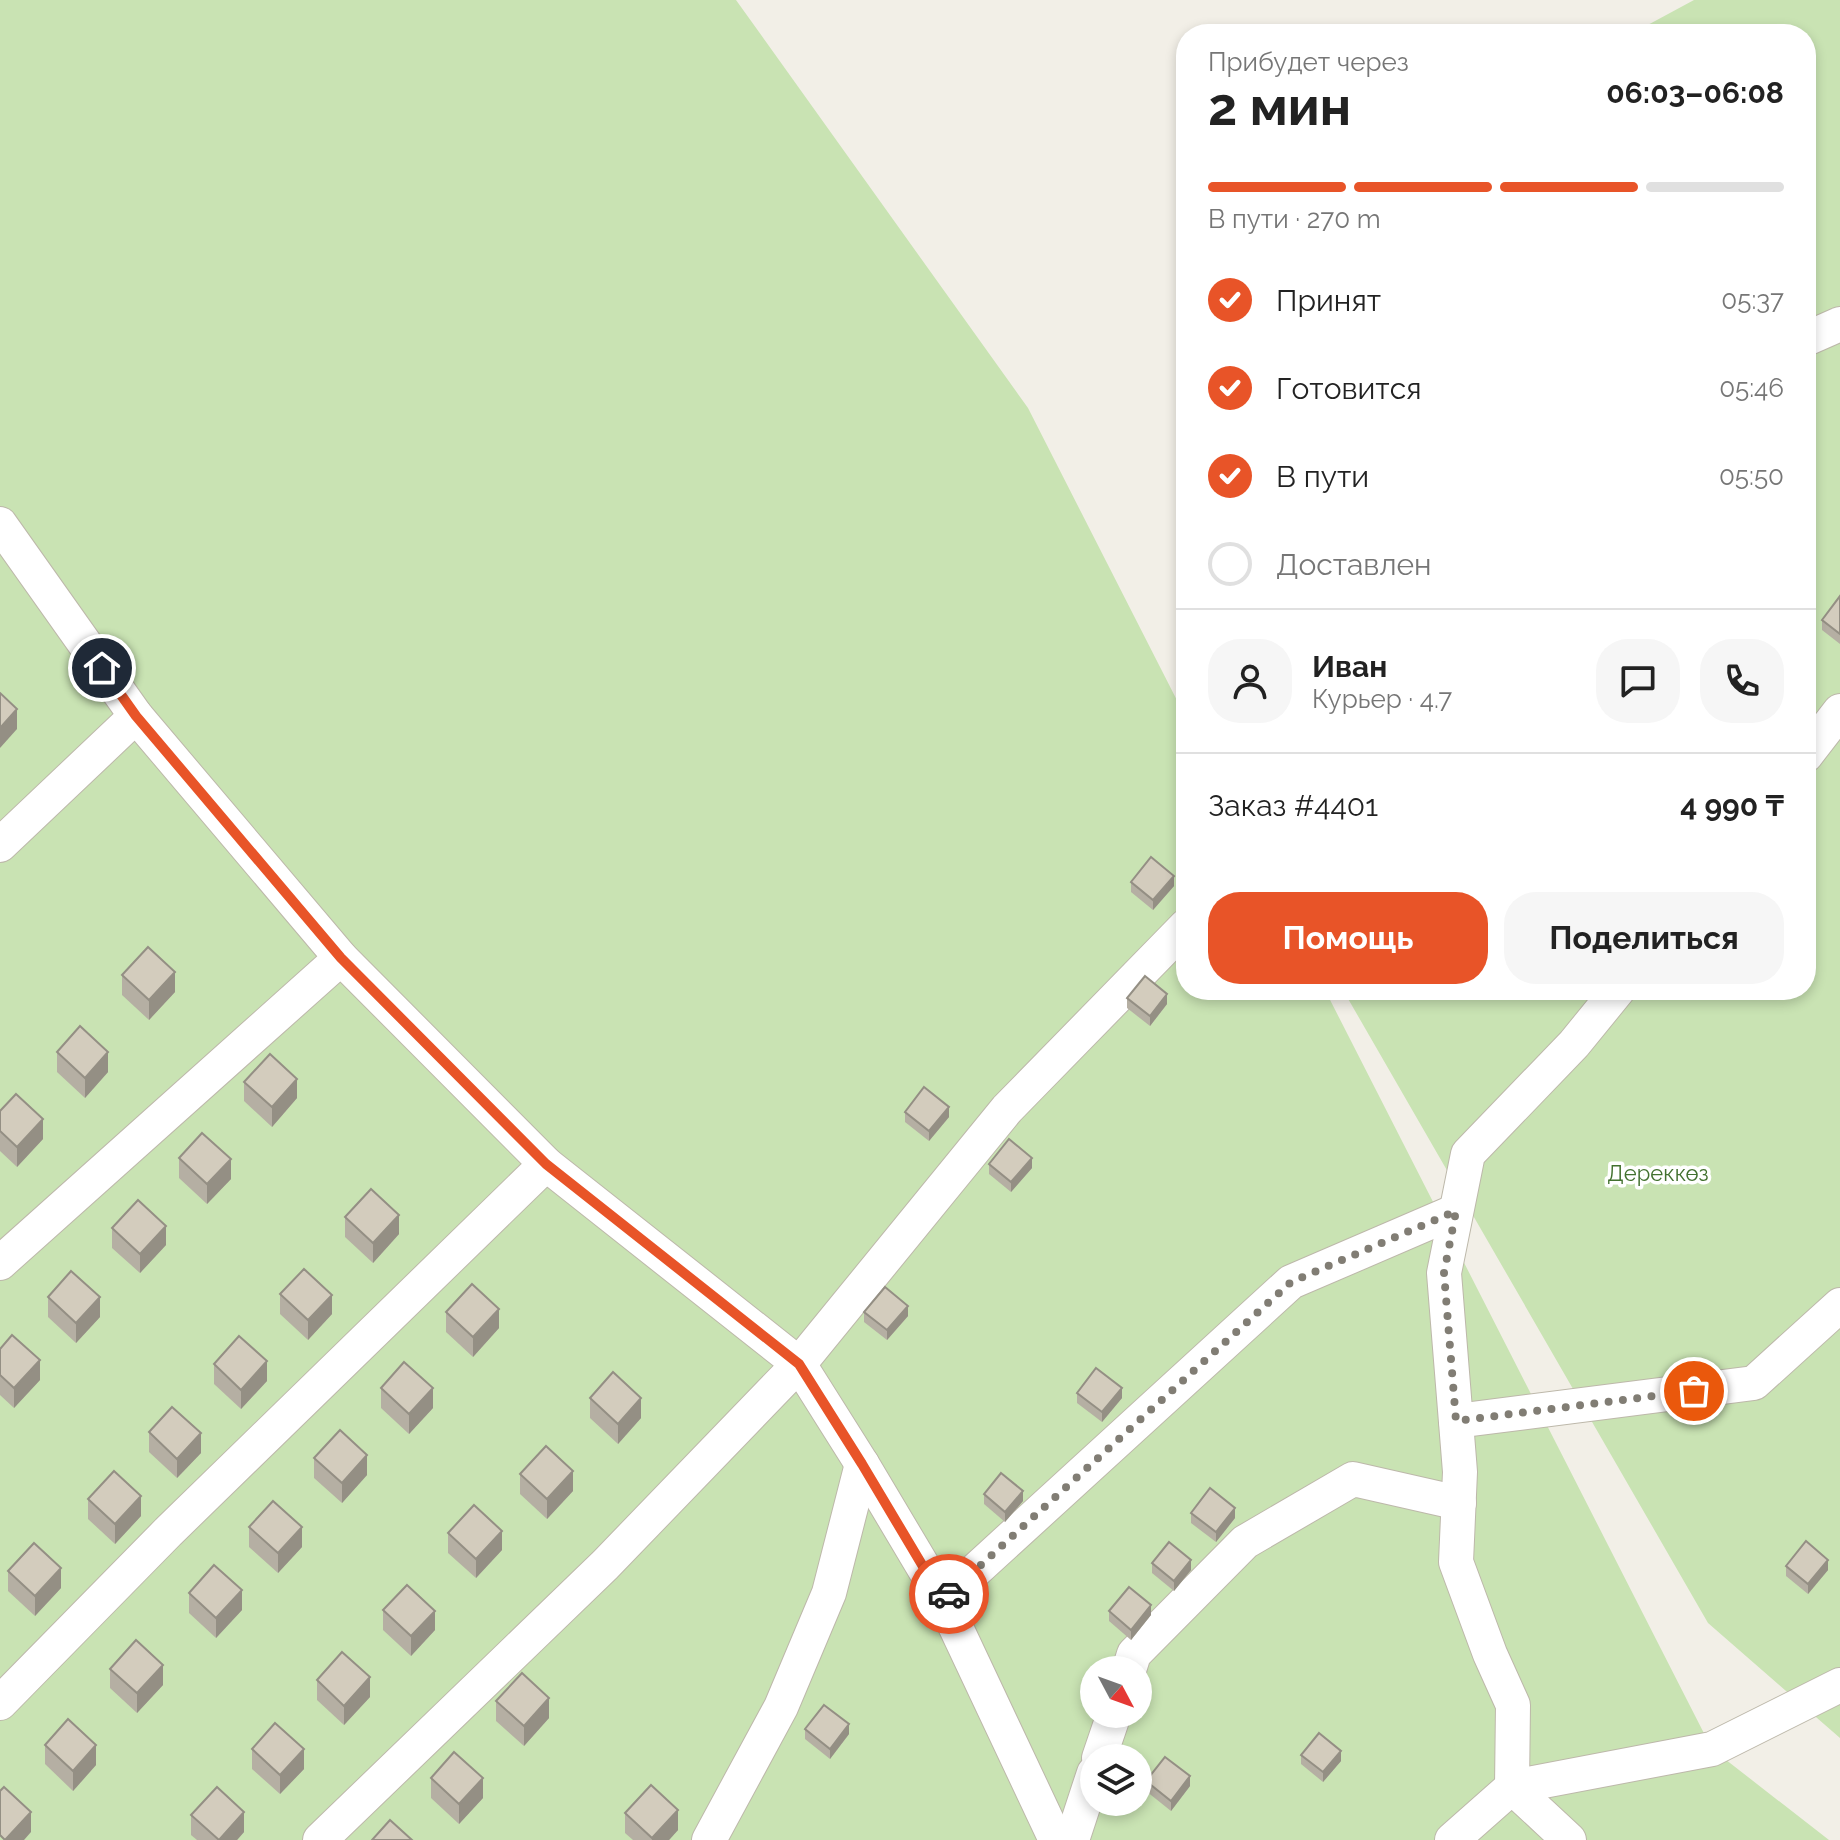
<!DOCTYPE html>
<html lang="ru">
<head>
<meta charset="utf-8">
<style>
  body { margin:0; font-family:Raleway,sans-serif; background:#f6f6f6; color:#222; height:100vh; display:flex; flex-direction:column; font-size:30px; white-space:nowrap }
  * { box-sizing:border-box; margin:0 }
  p { font-size:26px; color:#767676 }
  .icon { flex:none; width:44px; height:44px; fill:none; stroke:currentColor; stroke-width:2; stroke-linecap:round; stroke-linejoin:round }
  .map { position:relative; flex:1; overflow:hidden }
  .side { position:absolute; left:1176px; top:24px; width:640px; height:976px; display:flex; flex-direction:column; background:#fff; border-radius:32px; box-shadow:0 4px 12px #0003 }
  .side>* { flex:none }
  .needle { width:52px; rotate:131deg }
  .controls { position:absolute; left:1080px; top:1656px; display:grid; gap:16px }
  .controls a { display:grid; place-items:center; width:72px; height:72px; border-radius:50%; background:#fff; box-shadow:0 4px 12px #0003; font-size:40px }
  .pin { position:absolute; display:grid; place-items:center; width:68px; height:68px; color:#fff; margin:-34px; border:4px solid #fff; border-radius:50%; box-shadow:0 2px 8px #0007 }
  .courier { position:absolute; display:grid; place-items:center; width:80px; height:80px; margin:-40px; border:6px solid #e85428; border-radius:50%; background:#fff; color:#222; box-shadow:0 2px 10px #0007 }
  .head em { font-style:normal; font-weight:700 }
  .head div { display:flex; flex-direction:column-reverse }
  .head { display:flex; align-items:center; justify-content:space-between; height:136px; padding:0 32px }
  h1 { font-size:52px; font-weight:700; line-height:60px }
  .bar { display:grid; grid-template-columns:repeat(4,1fr); gap:12px 8px; align-content:center; height:96px; padding:0 32px }
  .bar i { height:10px; border-radius:6px; background:#e0e0e0 }
  .bar .active { background:#e85428 }
  .bar p { grid-column:span 4 }
  .line { display:flex; align-items:center; gap:20px; padding:0 32px; border-top:2px solid #e0e0e0 }
  .line div { flex:1 }
  .round { display:grid; place-items:center; flex:none; width:84px; height:84px; border-radius:32px; background:#f6f6f6 }
  ol { padding:0 32px; list-style:none }
  li { display:flex; align-items:center; gap:24px; height:88px }
  li p { margin-inline-start:auto }
  li .icon { padding:8px; border-radius:50%; background:#e85428; color:#fff; stroke-width:4 }
  li:last-child { color:#767676 }
  li i { width:44px; height:44px; border:4px solid #e0e0e0; border-radius:50% }
  .button { display:flex; gap:16px; margin-top:auto; padding:16px 32px }
  .button a { flex:1; height:92px; border-radius:32px; background:#e85428; color:#fff; font-size:32px; font-weight:700; line-height:92px; text-align:center }
  .button a+a { background:#f6f6f6; color:#222 }
  .map>svg:first-child { display:block }
  .green { fill:#c9e3b3; fill-rule:evenodd }
  .lines { fill:none; stroke-linecap:round; stroke-linejoin:round }
  .street-casing { stroke:#bdb8aa; stroke-width:36 }
  .street { stroke:#fff; stroke-width:34 }
  .wall { fill:#b5afa3 }
  .shaded-wall { fill:#948f84 }
  .building { fill:#d3ccbd; stroke:#948f84; stroke-width:2 }
  .done { stroke:#817d74; stroke-width:8; stroke-dasharray:0 14.4 }
  .route { stroke:#e85428; stroke-width:10 }
  .labels { text-anchor:middle; stroke-width:7; stroke-linejoin:round; paint-order:stroke }
  .park-label { font-size:22px; fill:#42712f; stroke:#fff }
</style>
</head>
<body>
<div class="map">
<svg width="1840" height="1840" viewBox="0 0 1840 1840">
  <rect width="100%" height="100%" fill="#f2efe7"/>
  <g class="green">
    <path d="M0,0H736L1028,408L1186,718V990H1325L1712,1749L1829,1840H0ZM1094,1670H1138V1714H1094ZM1094,1758H1138V1802H1094Z"/>
    <path d="M1694,0H1840V1738L1708,1623L1343,990H1806V34H1631Z"/>
  </g>
  <g class="lines">
    <g class="street-casing">
      <g id="street">
        <path d="M1806,339L1840,324"/>
        <path d="M0,524L136,716L341,958L546,1164L799,1364L862,1464L943,1600L1056,1840"/>
        <path d="M1806,755L1840,711"/>
        <path d="M0,845L136,716"/>
        <path d="M1618,990L1574,1044L1468,1154L1444,1273L1460,1472L1456,1562L1490,1654L1513,1705L1512,1787L1712,1749L1840,1685"/>
        <path d="M0,1263L341,958"/>
        <path d="M1456,1421L1754,1383L1840,1305"/>
        <path d="M943,1600L1291,1282L1456,1211"/>
        <path d="M1129,1670L1134,1654L1245,1542L1353,1479L1459,1503"/>
        <path d="M0,1703L168,1532L546,1164"/>
        <path d="M1099,1758L1114,1714"/>
        <path d="M320,1840L605,1565L799,1364L1007,1109L1186,926"/>
        <path d="M709,1840L781,1707L829,1593L862,1464"/>
        <path d="M1072,1840L1094,1773"/>
        <path d="M1452,1840L1512,1787L1569,1840"/>
      </g>
    </g>
    <use href="#street" class="street"/>
  </g>
  <g class="wall">
    <path d="M1840,596V644L1822,630V620Z"/>
    <path d="M1131,882L1174,886L1153,910L1131,892Z"/>
    <path d="M122,975L175,992L149,1020L122,995Z"/>
    <path d="M1127,998L1167,1004L1150,1026L1127,1008Z"/>
    <path d="M57,1052L108,1072L85,1098L57,1072Z"/>
    <path d="M244,1082L297,1098L272,1127L244,1101Z"/>
    <path d="M0,1111L43,1139L17,1167L0,1151Z"/>
    <path d="M905,1112L949,1117L929,1141L905,1122Z"/>
    <path d="M179,1158L231,1179L207,1204L179,1178Z"/>
    <path d="M989,1164L1032,1168L1011,1192L989,1174Z"/>
    <path d="M345,1217L399,1234L373,1263L345,1237Z"/>
    <path d="M112,1228L166,1245L140,1273L112,1248Z"/>
    <path d="M280,1294L332,1314L308,1340L280,1314Z"/>
    <path d="M48,1297L100,1317L76,1343L48,1317Z"/>
    <path d="M446,1312L499,1328L473,1357L446,1332Z"/>
    <path d="M864,1312L908,1316L887,1340L864,1322Z"/>
    <path d="M0,1349L40,1380L14,1408L0,1395Z"/>
    <path d="M214,1364L267,1381L241,1409L214,1384Z"/>
    <path d="M381,1388L433,1408L409,1434L381,1408Z"/>
    <path d="M1077,1393L1122,1398L1102,1422L1077,1403Z"/>
    <path d="M590,1398L641,1418L618,1444L590,1418Z"/>
    <path d="M149,1432L201,1453L177,1478L149,1452Z"/>
    <path d="M314,1458L367,1475L342,1503L314,1478Z"/>
    <path d="M520,1474L573,1491L547,1519L520,1494Z"/>
    <path d="M984,1494L1023,1501L1005,1522L984,1504Z"/>
    <path d="M88,1499L141,1516L115,1544L88,1519Z"/>
    <path d="M1191,1513L1235,1518L1216,1542L1191,1523Z"/>
    <path d="M249,1527L302,1547L278,1573L249,1547Z"/>
    <path d="M448,1533L502,1550L476,1578L448,1553Z"/>
    <path d="M1152,1563L1191,1570L1174,1591L1152,1573Z"/>
    <path d="M1786,1566L1828,1570L1808,1594L1786,1576Z"/>
    <path d="M8,1571L61,1588L35,1616L8,1591Z"/>
    <path d="M189,1593L242,1610L216,1638L189,1613Z"/>
    <path d="M383,1610L435,1630L411,1656L383,1630Z"/>
    <path d="M1109,1611L1151,1615L1131,1640L1109,1621Z"/>
    <path d="M110,1669L163,1685L137,1713L110,1688Z"/>
    <path d="M317,1680L370,1697L344,1725L317,1700Z"/>
    <path d="M496,1701L549,1718L524,1746L496,1721Z"/>
    <path d="M805,1729L849,1734L830,1759L805,1739Z"/>
    <path d="M45,1745L96,1765L73,1791L45,1764Z"/>
    <path d="M252,1749L304,1769L280,1794L252,1769Z"/>
    <path d="M1301,1755L1341,1761L1323,1782L1301,1764Z"/>
    <path d="M431,1778L483,1798L459,1824L431,1798Z"/>
    <path d="M1146,1781L1190,1786L1171,1811L1146,1791Z"/>
    <path d="M625,1813L678,1830L669,1840H633L625,1833Z"/>
    <path d="M191,1815L244,1832L237,1840H197L191,1835Z"/>
  </g>
  <g class="shaded-wall">
    <path d="M17,709V729L0,748V728Z"/>
    <path d="M1174,876V886L1153,910V900Z"/>
    <path d="M175,972V992L149,1020V1000Z"/>
    <path d="M1167,994V1004L1150,1026V1016Z"/>
    <path d="M108,1052V1072L85,1098V1078Z"/>
    <path d="M297,1079V1098L272,1127V1107Z"/>
    <path d="M949,1107V1117L929,1141V1131Z"/>
    <path d="M43,1119V1139L17,1167V1147Z"/>
    <path d="M1032,1158V1168L1011,1192V1182Z"/>
    <path d="M231,1159V1179L207,1204V1184Z"/>
    <path d="M399,1215V1234L373,1263V1243Z"/>
    <path d="M166,1226V1245L140,1273V1254Z"/>
    <path d="M332,1295V1314L308,1340V1320Z"/>
    <path d="M100,1297V1317L76,1343V1323Z"/>
    <path d="M908,1306V1316L887,1340V1330Z"/>
    <path d="M499,1309V1328L473,1357V1337Z"/>
    <path d="M40,1360V1380L14,1408V1388Z"/>
    <path d="M267,1361V1381L241,1409V1390Z"/>
    <path d="M433,1388V1408L409,1434V1414Z"/>
    <path d="M1122,1388V1398L1102,1422V1412Z"/>
    <path d="M641,1398V1418L618,1444V1424Z"/>
    <path d="M201,1433V1453L177,1478V1459Z"/>
    <path d="M367,1455V1475L342,1503V1483Z"/>
    <path d="M573,1471V1491L547,1519V1499Z"/>
    <path d="M1023,1491V1501L1005,1522V1512Z"/>
    <path d="M141,1496V1516L115,1544V1524Z"/>
    <path d="M1235,1508V1518L1216,1542V1532Z"/>
    <path d="M302,1527V1547L278,1573V1553Z"/>
    <path d="M502,1531V1550L476,1578V1559Z"/>
    <path d="M1191,1560V1570L1174,1591V1581Z"/>
    <path d="M1828,1560V1570L1808,1594V1584Z"/>
    <path d="M61,1568V1588L35,1616V1596Z"/>
    <path d="M242,1590V1610L216,1638V1618Z"/>
    <path d="M1151,1605V1615L1131,1640V1630Z"/>
    <path d="M435,1611V1630L411,1656V1636Z"/>
    <path d="M163,1665V1685L137,1713V1693Z"/>
    <path d="M370,1677V1697L344,1725V1706Z"/>
    <path d="M549,1698V1718L524,1746V1726Z"/>
    <path d="M849,1724V1734L830,1759V1749Z"/>
    <path d="M96,1745V1765L73,1791V1771Z"/>
    <path d="M304,1749V1769L280,1794V1775Z"/>
    <path d="M1341,1751V1761L1323,1782V1772Z"/>
    <path d="M1190,1776V1786L1171,1811V1801Z"/>
    <path d="M483,1778V1798L459,1824V1804Z"/>
    <path d="M678,1810V1830L669,1840H652V1838Z"/>
    <path d="M31,1812V1832L24,1840H5Z"/>
    <path d="M244,1812V1832L237,1840H219Z"/>
  </g>
  <g class="building">
    <path d="M1840,596V634L1822,620Z"/>
    <path d="M0,693L17,709L0,728Z"/>
    <path d="M1151,857L1174,876L1153,900L1131,882Z"/>
    <path d="M148,947L175,972L149,1000L122,975Z"/>
    <path d="M1145,976L1167,994L1150,1016L1127,998Z"/>
    <path d="M80,1026L108,1052L85,1078L57,1052Z"/>
    <path d="M270,1054L297,1079L272,1107L244,1082Z"/>
    <path d="M924,1087L949,1107L929,1131L905,1112Z"/>
    <path d="M16,1094L43,1119L17,1147L0,1131V1111Z"/>
    <path d="M202,1133L231,1159L207,1184L179,1158Z"/>
    <path d="M1009,1139L1032,1158L1011,1182L989,1164Z"/>
    <path d="M371,1189L399,1215L373,1243L345,1217Z"/>
    <path d="M138,1200L166,1226L140,1254L112,1228Z"/>
    <path d="M304,1269L332,1295L308,1320L280,1294Z"/>
    <path d="M71,1271L100,1297L76,1323L48,1297Z"/>
    <path d="M472,1284L499,1309L473,1337L446,1312Z"/>
    <path d="M885,1287L908,1306L887,1330L864,1312Z"/>
    <path d="M12,1335L40,1360L14,1388L0,1375V1349Z"/>
    <path d="M239,1336L267,1361L241,1390L214,1364Z"/>
    <path d="M404,1362L433,1388L409,1414L381,1388Z"/>
    <path d="M1096,1368L1122,1388L1102,1412L1077,1393Z"/>
    <path d="M613,1372L641,1398L618,1424L590,1398Z"/>
    <path d="M172,1407L201,1433L177,1459L149,1432Z"/>
    <path d="M340,1430L367,1455L342,1483L314,1458Z"/>
    <path d="M546,1446L573,1471L547,1499L520,1474Z"/>
    <path d="M114,1471L141,1496L115,1524L88,1499Z"/>
    <path d="M1001,1473L1023,1491L1005,1512L984,1494Z"/>
    <path d="M1210,1488L1235,1508L1216,1532L1191,1513Z"/>
    <path d="M273,1501L302,1527L278,1553L249,1527Z"/>
    <path d="M474,1505L502,1531L476,1559L448,1533Z"/>
    <path d="M1806,1541L1828,1560L1808,1584L1786,1566Z"/>
    <path d="M1169,1542L1191,1560L1174,1581L1152,1563Z"/>
    <path d="M34,1543L61,1568L35,1596L8,1571Z"/>
    <path d="M214,1565L242,1590L216,1618L189,1593Z"/>
    <path d="M407,1585L435,1611L411,1636L383,1610Z"/>
    <path d="M1129,1587L1151,1605L1131,1630L1109,1611Z"/>
    <path d="M136,1640L163,1665L137,1693L110,1669Z"/>
    <path d="M342,1652L370,1677L344,1706L317,1680Z"/>
    <path d="M522,1673L549,1698L524,1726L496,1701Z"/>
    <path d="M824,1705L849,1724L830,1749L805,1729Z"/>
    <path d="M68,1719L96,1745L73,1771L45,1745Z"/>
    <path d="M275,1723L304,1749L280,1775L252,1749Z"/>
    <path d="M1319,1733L1341,1751L1323,1772L1301,1755Z"/>
    <path d="M454,1752L483,1778L459,1804L431,1778Z"/>
    <path d="M1165,1757L1190,1776L1171,1801L1146,1781Z"/>
    <path d="M651,1785L678,1810L652,1838L625,1813Z"/>
    <path d="M4,1787L31,1812L5,1840L0,1835V1791Z"/>
    <path d="M217,1787L244,1812L219,1840L191,1815Z"/>
    <path d="M390,1820L412,1840H372Z"/>
  </g>
  <g class="lines">
    <path class="done" d="M949,1594L1291,1282L1456,1211L1444,1273L1456,1421L1694,1391"/>
    <path class="route" d="M102,668L136,716L341,958L546,1164L799,1364L862,1464L943,1600L949,1594"/>
  </g>
  <g class="labels">
    <g class="park-label">
      <text x="1658" y="1181">Дереккөз</text>
    </g>
  </g>
</svg>
<div class="controls">
<a><svg class="needle" viewBox="-14 -14 28 28"><path d="M0-13l5 13h-10z" fill="#e53935"/><path d="M0 13l5-13h-10z" fill="#767676"/></svg></a>
<a><svg class="icon" aria-label="layers" viewBox="0 0 24 24"><path d="M12 4l9 5-9 5-9-5zM3 14l9 5 9-5"/></svg></a>
</div>
<div class="pin" style="left:1694px;top:1391px;background:#ea580c"><svg class="icon" aria-label="bag" viewBox="0 0 24 24"><path d="M5 8h14l-1 12H6zM9 8a3 3 0 0 1 6 0"/></svg></div>
<div class="pin" style="left:102px;top:668px;background:#1f2937"><svg class="icon" aria-label="home" viewBox="0 0 24 24"><path d="M3 11l9-7 9 7M6 9v11h12V9"/></svg></div>
<div class="courier" style="left:949px;top:1594px"><svg class="icon" aria-label="car" viewBox="0 0 24 24"><path d="M5 17H2v-5l4-1 3-4h7l3 4 3 1v5h-3M9 17h6M6 11h13"/><circle cx="7" cy="17" r="2"/><circle cx="17" cy="17" r="2"/></svg></div>
<section class="side">
<div class="head"><div><h1>2 мин</h1><p>Прибудет через</p></div><em>06:03–06:08</em></div>
<div class="bar"><i class="active"></i><i class="active"></i><i class="active"></i><i></i><p>В пути · 270 m</p></div>
<ol>
<li><svg class="icon" aria-label="check" viewBox="0 0 24 24"><path d="M5 12l5 5 9-10"/></svg>Принят<p>05:37</p></li>
<li><svg class="icon" aria-label="check" viewBox="0 0 24 24"><path d="M5 12l5 5 9-10"/></svg>Готовится<p>05:46</p></li>
<li><svg class="icon" aria-label="check" viewBox="0 0 24 24"><path d="M5 12l5 5 9-10"/></svg>В пути<p>05:50</p></li>
<li><i></i>Доставлен</li>
</ol>
<div class="line" style="height:144px"><a class="round"><svg class="icon" aria-label="person" viewBox="0 0 24 24"><circle cx="12" cy="8" r="4"/><path d="M4 21q1-7 8-7t8 7"/></svg></a><div><b>Иван</b><p>Курьер · 4.7</p></div><a class="round"><svg class="icon" aria-label="chat" viewBox="0 0 24 24"><path d="M4 5h16v11H9l-5 4z"/></svg></a><a class="round"><svg class="icon" aria-label="phone" viewBox="0 0 24 24"><path d="M5 4h4l2 5-3 2q2 4 5 5l2-3 5 2v4C11 20 4 13 5 4z"/></svg></a></div>
<div class="line" style="height:104px"><div>Заказ #4401</div><b>4 990 ₸</b></div>
<div class="button"><a>Помощь</a><a>Поделиться</a></div>
</section>
</div>
</body>
</html>
